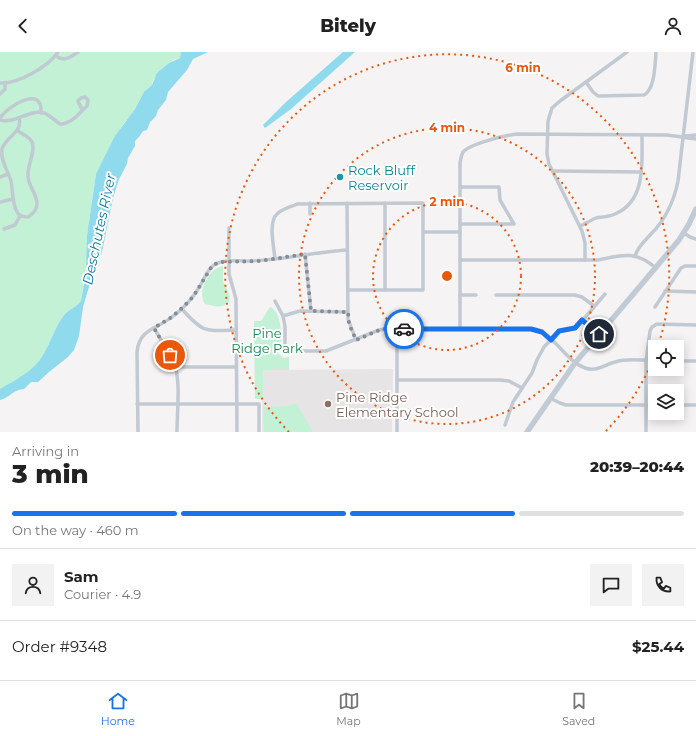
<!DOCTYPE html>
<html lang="en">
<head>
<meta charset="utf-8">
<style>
  body { margin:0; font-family:Montserrat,sans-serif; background:#f2f2f2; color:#222; height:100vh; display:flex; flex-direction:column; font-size:15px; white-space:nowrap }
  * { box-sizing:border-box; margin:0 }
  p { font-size:13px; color:#767676 }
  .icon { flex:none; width:22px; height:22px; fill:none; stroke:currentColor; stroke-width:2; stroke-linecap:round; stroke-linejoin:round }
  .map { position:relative; height:380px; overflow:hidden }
  .panel { display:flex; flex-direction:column; background:#fff; flex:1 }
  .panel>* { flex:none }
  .controls { position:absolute; left:648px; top:288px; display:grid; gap:8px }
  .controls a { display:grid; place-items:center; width:36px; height:36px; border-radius:0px; background:#fff; box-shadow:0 2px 10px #0003; font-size:20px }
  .pin { position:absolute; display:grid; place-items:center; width:34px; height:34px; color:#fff; margin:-17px; border:2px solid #fff; border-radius:50%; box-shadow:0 1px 4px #0007 }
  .courier { position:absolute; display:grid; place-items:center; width:40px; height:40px; margin:-20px; border:3px solid #1a73e8; border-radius:50%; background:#fff; color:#222; box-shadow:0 1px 5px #0007 }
  .headline em { font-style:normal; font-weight:800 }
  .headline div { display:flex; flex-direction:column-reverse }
  .headline { display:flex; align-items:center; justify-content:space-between; height:68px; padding:0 12px }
  h1 { font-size:26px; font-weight:800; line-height:30px }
  .bar { display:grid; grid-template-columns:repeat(4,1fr); gap:6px 4px; align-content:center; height:48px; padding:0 12px }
  .bar i { height:5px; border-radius:3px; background:#e0e0e0 }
  .bar .selected { background:#1a73e8 }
  .bar p { grid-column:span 4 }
  .line { display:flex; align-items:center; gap:10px; padding:0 12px; border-top:1px solid #e0e0e0 }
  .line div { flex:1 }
  .round { display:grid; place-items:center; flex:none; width:42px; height:42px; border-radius:0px; background:#f2f2f2 }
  header { display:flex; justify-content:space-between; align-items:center; height:52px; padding:0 12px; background:#fff; font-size:18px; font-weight:800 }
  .tabs { display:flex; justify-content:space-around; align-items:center; height:56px; border-top:1px solid #e0e0e0; background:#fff; font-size:11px; color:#767676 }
  .tabs a { display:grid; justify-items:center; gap:2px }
  .tabs .selected { color:#1a73e8 }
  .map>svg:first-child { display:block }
  .education { fill:#e6e4e5 }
  .green { fill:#c3f1d5 }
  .water { fill:#90daee }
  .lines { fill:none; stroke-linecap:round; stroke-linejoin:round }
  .minor { stroke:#c1cad2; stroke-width:3.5 }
  .secondary { stroke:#c1cbd6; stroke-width:5.5 }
  .done { stroke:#868d94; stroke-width:4; stroke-dasharray:0 7.2 }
  .route { stroke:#1a73e8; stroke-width:5 }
  .ring { fill:none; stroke:#e8590c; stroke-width:2; stroke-dasharray:2 4 }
  .culture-dot { fill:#0f9aa8; stroke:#fff; stroke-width:1.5 }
  .education-dot { fill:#8d6e63; stroke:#fff; stroke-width:1.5 }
  .labels { text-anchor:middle; stroke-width:4; stroke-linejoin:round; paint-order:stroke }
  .culture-label { font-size:13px; fill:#0d838f; stroke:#fff; text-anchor:start }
  .park-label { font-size:13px; fill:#17864f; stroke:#fff }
  .education-label { font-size:13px; fill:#785e54; stroke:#fff; text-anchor:start }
  .water-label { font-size:14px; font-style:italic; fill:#0c7c9b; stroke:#fff }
  .centre { fill:#e8590c; stroke:#fff; stroke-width:2 }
  .ring-label { font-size:12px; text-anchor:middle; font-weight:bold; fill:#e8590c; stroke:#fff; stroke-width:4; stroke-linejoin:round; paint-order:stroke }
</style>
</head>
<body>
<header><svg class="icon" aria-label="back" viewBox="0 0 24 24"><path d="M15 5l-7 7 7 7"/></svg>Bitely<svg class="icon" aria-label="person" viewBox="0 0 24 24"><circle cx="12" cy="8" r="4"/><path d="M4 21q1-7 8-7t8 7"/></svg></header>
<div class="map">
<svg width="696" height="380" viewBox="0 0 696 380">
  <rect width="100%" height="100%" fill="#f5f3f3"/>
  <path class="education" d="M393,317L392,380H262L263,318Z"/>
  <g class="green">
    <path d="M0,0H181L180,6L175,7L164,15L153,28L152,33L148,36L139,49L135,57L122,74L96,122L87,184V209L81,249C77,255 69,257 65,262C55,274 51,290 43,303C34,320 15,328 0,337Z"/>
    <path d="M223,214V229L230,244L229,250C221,257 214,254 205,252C198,242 205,226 214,218C216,216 220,215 223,214Z"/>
    <path d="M270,255C281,259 282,282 281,292C280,295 278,297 278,301L283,306L289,305V318H263V347H255L254,269H261Z"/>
    <path d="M296,351L313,380H264L263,355L288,354Z"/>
  </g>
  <g class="water">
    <path d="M181,0H208L193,7L187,18L168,40L166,48L158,58L156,64L150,70L147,78L143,79L139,85L135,89V94L128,106L127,112L119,127L113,146L102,200L91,228L83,255L79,284L74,298L68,305L49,320L38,330H31L24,337C14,337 9,346 0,348V337C15,328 34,319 43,303C51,290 55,274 65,262C69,257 77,255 81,249L86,221L87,184L96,122L115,84L135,57L144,40L152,33L157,21L169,11L180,6Z"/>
    <path d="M343,0H355L291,57L265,76L263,73L286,50Z"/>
  </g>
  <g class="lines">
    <g class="minor">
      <path d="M56,4C64,10 71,5 78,0"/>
      <path d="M586,30L593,40L598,44L644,43C655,37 655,12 656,0"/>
      <path d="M0,31C18,32 48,15 58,0"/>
      <path d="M0,42L5,37V31"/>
      <path d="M0,66C8,54 43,32 41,61"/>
      <path d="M0,68C16,72 29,57 44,61C50,63 55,69 60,72C72,72 79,61 87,54L88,48L85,45L81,46L78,49L82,58"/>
      <path d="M18,79C22,82 30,85 32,90C36,100 27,113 28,124C28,134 38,143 37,153C36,159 33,162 28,165C23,165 19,164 17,160C12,151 13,139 11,129C8,119 0,108 2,97C6,84 23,81 19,66"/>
      <path d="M685,84L696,83"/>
      <path d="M553,119L641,120"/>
      <path d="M0,125L8,122"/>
      <path d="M460,135H499L500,148L514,172H460"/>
      <path d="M0,150L13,147"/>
      <path d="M347,151L348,267L356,288"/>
      <path d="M385,151V238"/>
      <path d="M310,162V151"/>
      <path d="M580,174C585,172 591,168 596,166C602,165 609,165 615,162C646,149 642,111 642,83"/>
      <path d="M229,176V222L236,247L237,380"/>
      <path d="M4,177L15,173L20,164"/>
      <path d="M423,180H460"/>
      <path d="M684,181L690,185L696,187"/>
      <path d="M305,202L311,259"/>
      <path d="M635,204C638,194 645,189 651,182C666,167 674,149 678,129L693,0"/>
      <path d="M275,207C274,196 268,170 277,162C282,157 291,155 297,152L423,151V238H348"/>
      <path d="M460,208H598C622,203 635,198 656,216"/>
      <path d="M585,208V191L582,179L549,112L547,102L548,69L552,56L560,49L627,0"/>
      <path d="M665,239L696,240"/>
      <path d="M460,243H476"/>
      <path d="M496,243H575L582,245L594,254"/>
      <path d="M275,249L283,264L285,274V299H326L379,278L385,277H531C553,279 565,309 585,316C597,320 604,313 615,310C627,306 643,308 655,309"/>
      <path d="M655,255L681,216L685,214H696"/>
      <path d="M182,257C203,281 205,279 236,278"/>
      <path d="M283,264L300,259L348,260"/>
      <path d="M583,268L599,282"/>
      <path d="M154,276L174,310C181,330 177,358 177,380"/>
      <path d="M397,277V380"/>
      <path d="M460,277V111C461,107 461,102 464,99C473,91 506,83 518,82L667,83L696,87"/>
      <path d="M677,309H696"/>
      <path d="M176,315H236"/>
      <path d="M397,328H500L509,329L522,336"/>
      <path d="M550,346L560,351L566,353H655"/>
      <path d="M137,352H259V380"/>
      <path d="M677,353H696"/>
      <path d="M505,373L513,350L532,321L537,308L544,295L559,279L577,275L605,242"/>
      <path d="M138,380L137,300C139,277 157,277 172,265C183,257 193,246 200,234C204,227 207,218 214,213C223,207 236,209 246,209C280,209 313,200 347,198"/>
      <path d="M646,380V309L650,279L652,275L657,272L696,273"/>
    </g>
    <path class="secondary" d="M527,380L575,311L679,188L689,172L696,157"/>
  </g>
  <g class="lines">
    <path class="done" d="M170,303L154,276L172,265L182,256L193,245L212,214L219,210L260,209L305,202L311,259L348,260L349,272L356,288L382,277H404"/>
    <path class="route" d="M404,277H531L542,280L551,288L559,279L575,276L582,268L599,282"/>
  </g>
  <g class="ring">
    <circle cx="447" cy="224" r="74"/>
    <circle cx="447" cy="224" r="148"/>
    <path d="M655 302A222 222 0 0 1 605 380M289 380A222 222 0 1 1 658 294"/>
  </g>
  <circle class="culture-dot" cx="340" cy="125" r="4"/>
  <circle class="education-dot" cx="328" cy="352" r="4"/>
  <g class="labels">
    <g class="culture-label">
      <text x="348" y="123">Rock Bluff<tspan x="348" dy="15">Reservoir</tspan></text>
    </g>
    <g class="park-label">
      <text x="267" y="286">Pine<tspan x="267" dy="15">Ridge Park</tspan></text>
    </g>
    <g class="education-label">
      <text x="336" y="350">Pine Ridge<tspan x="336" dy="15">Elementary School</tspan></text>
    </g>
    <g class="water-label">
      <text transform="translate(99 177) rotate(-78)" y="5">Deschutes River</text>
    </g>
  </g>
  <circle cx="447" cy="224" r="6" class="centre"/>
  <g class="ring-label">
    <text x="523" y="20">6 min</text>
    <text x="447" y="80">4 min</text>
    <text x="447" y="154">2 min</text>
  </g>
</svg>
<div class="controls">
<a><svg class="icon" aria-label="locate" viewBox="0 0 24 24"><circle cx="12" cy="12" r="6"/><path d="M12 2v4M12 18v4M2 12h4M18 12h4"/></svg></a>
<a><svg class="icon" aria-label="layers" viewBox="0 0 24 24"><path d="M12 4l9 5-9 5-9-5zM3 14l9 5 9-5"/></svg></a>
</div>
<div class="pin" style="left:170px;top:303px;background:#ea580c"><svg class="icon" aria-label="bag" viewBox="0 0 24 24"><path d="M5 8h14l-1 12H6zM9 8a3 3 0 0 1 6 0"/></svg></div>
<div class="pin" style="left:599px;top:282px;background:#1f2937"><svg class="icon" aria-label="home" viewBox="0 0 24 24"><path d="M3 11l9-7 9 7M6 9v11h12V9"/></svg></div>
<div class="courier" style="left:404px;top:277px"><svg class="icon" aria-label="car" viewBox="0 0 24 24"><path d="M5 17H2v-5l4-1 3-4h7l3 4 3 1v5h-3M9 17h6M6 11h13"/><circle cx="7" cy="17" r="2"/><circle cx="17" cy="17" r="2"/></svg></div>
</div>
<section class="panel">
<div class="headline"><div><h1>3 min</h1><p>Arriving in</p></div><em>20:39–20:44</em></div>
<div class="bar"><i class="selected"></i><i class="selected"></i><i class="selected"></i><i></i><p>On the way · 460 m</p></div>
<div class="line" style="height:72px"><a class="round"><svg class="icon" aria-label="person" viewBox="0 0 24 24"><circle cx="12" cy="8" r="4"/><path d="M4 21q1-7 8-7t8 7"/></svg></a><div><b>Sam</b><p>Courier · 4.9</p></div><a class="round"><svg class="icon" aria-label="chat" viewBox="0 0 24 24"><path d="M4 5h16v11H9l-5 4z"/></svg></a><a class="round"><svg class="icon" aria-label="phone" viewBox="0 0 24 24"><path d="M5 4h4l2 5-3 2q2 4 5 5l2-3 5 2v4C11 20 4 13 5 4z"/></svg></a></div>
<div class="line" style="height:52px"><div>Order #9348</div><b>$25.44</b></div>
</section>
<nav class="tabs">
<a class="selected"><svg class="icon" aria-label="home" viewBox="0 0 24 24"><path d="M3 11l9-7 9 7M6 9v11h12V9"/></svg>Home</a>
<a><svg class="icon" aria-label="map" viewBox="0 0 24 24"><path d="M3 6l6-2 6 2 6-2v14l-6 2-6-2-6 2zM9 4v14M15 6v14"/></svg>Map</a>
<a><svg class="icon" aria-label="saved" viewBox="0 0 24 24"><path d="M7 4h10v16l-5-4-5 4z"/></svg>Saved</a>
</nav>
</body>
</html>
